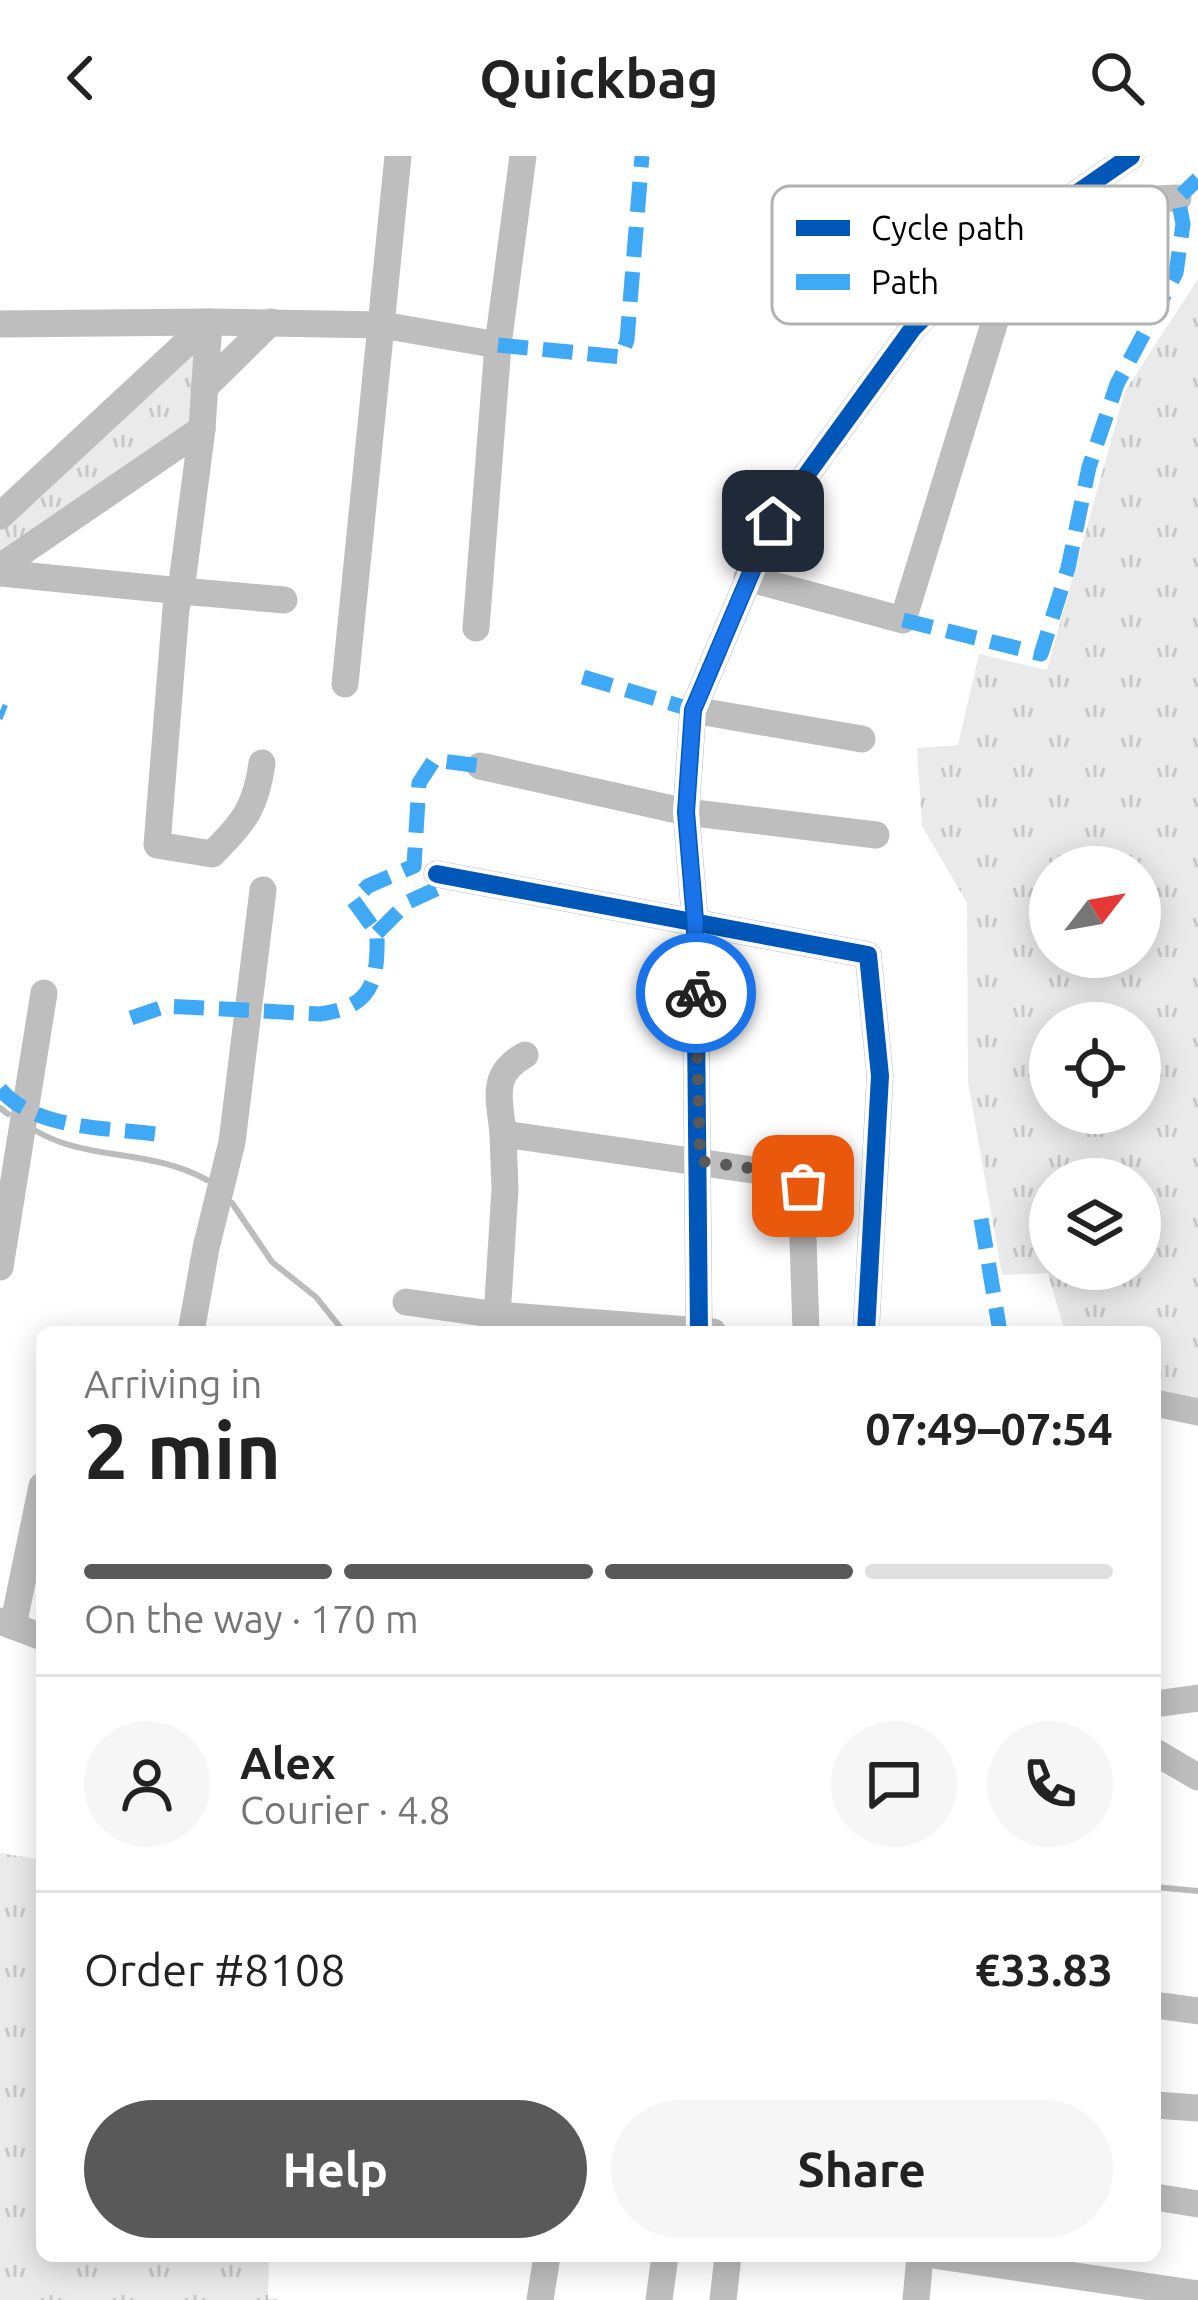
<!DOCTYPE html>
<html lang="en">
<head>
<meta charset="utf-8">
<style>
  body { margin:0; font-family:Ubuntu,sans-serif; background:#f6f6f6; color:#222; height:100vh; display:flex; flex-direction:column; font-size:45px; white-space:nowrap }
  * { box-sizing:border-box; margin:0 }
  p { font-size:39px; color:#767676 }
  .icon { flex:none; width:66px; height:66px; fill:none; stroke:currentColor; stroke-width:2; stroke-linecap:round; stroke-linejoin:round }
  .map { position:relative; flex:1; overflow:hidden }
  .side { position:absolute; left:36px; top:1170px; width:1125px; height:936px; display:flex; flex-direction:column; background:#fff; border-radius:18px; box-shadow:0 6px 30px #0003 }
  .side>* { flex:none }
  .needle { width:78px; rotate:59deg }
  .buttons { position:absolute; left:1029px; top:690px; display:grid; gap:24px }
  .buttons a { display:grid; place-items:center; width:132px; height:132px; border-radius:50%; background:#fff; box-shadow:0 6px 30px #0003; font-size:60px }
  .pin { position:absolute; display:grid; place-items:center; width:102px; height:102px; color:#fff; margin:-51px; border-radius:24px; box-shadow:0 6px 18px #0006 }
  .courier { position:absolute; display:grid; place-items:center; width:120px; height:120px; margin:-60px; border:9px solid #1a73e8; border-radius:50%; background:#fff; color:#222; box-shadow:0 3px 15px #0007 }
  .overview em { font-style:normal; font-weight:700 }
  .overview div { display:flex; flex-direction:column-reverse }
  .overview { display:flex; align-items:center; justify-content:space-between; height:204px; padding:0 48px }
  h1 { font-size:78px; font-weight:700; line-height:90px }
  .bar { display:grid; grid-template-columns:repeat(4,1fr); gap:18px 12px; align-content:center; height:144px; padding:0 48px }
  .bar i { height:15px; border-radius:9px; background:#e0e0e0 }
  .bar .on { background:#595959 }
  .bar p { grid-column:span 4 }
  .line { display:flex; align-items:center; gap:30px; padding:0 48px; border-top:3px solid #e0e0e0 }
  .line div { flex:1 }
  .round { display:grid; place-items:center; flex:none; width:126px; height:126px; border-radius:63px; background:#f6f6f6 }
  .cta { display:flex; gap:24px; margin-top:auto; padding:24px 48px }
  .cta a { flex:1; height:138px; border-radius:72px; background:#595959; color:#fff; font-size:48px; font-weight:700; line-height:138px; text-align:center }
  .cta a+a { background:#f6f6f6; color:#222 }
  header { display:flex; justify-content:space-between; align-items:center; height:156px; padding:0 48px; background:#fff; font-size:54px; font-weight:700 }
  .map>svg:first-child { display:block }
  .grass { fill:url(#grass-tufts); fill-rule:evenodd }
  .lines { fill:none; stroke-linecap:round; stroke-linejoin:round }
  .stream { stroke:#bcbcbc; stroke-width:6 }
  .minor { stroke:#bebebe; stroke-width:27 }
  .quiet { stroke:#3fa9f5; stroke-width:15; stroke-dasharray:30 15; stroke-linecap:butt }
  .cycleway-casing { stroke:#fff; stroke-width:26 }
  .cycleway { stroke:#0057b8; stroke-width:18 }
  .done { stroke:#595959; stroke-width:12; stroke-dasharray:0 21.6 }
  .route { stroke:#1a73e8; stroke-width:15 }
  .key { fill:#fff; stroke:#b2b2b2; stroke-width:3 }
  .key-label { font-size:33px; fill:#000 }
</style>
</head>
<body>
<header><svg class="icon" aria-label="back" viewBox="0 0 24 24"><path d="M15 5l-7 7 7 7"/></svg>Quickbag<svg class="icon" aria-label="search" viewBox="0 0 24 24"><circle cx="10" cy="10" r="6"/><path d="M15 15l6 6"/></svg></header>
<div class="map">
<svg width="1198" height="2144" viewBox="0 0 1198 2144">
  <defs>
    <pattern id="grass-tufts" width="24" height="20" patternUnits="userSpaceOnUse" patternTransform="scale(3)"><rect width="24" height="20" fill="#eaeaea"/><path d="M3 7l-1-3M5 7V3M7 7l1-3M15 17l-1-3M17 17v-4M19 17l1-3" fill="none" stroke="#c7c7c7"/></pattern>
  </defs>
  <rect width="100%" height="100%" fill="#fff"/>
  <g class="grass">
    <path d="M1198,123V1245L1155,1238V1176H1065L1048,1117L1002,1119L968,926L967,747L922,670L917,592L958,589L979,498L1047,514L1125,235ZM1050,711H1140V801H1050ZM1050,867H1140V957H1050ZM1050,1023H1140V1113H1050Z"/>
    <path d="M201,184L193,267L0,401V372Z"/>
    <path d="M42,1694V2100H269L268,2142L280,2144H0V1697L37,1703Z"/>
  </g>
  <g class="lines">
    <g class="stream">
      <path d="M0,952L8,958"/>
      <path d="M36,975C90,1006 149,992 207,1024"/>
      <path d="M232,1047L272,1106L316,1141L344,1176"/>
      <path d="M1155,1731L1198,1735"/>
    </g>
    <g class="minor">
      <path d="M1067,47L1178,42"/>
      <path d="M0,168L209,166L202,273L181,435L0,417"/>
      <path d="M204,232L271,166"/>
      <path d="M0,360L209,166L382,169L498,189"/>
      <path d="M0,411L202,273"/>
      <path d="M747,422L903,464L1023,74"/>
      <path d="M476,472L498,189L523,0"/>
      <path d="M345,528L398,0"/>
      <path d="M693,554L862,583"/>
      <path d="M262,607C256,651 244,667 212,698L157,689L176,452L181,435L284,444"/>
      <path d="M480,610L686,656L876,679"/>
      <path d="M437,718L868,799L880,920L866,1176"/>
      <path d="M503,978C500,943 489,919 525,899"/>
      <path d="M0,1111L44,837"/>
      <path d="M406,1146L498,1159L713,1176"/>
      <path d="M191,1176L206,1092L232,986L263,734"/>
      <path d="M496,1176L505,1034L503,978L801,1021L806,1176"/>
      <path d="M699,1176L695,764L686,656L693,554L773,365L913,172L985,101L1131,0"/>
      <path d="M1155,1247L1198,1256"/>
      <path d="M0,1465L42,1481"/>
      <path d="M13,1470L42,1330"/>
      <path d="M1155,1548L1198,1542"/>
      <path d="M1155,1596L1198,1621"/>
      <path d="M1155,1849L1198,1855"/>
      <path d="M1155,1949L1198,1952"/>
      <path d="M1155,2041L1198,2048"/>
      <path d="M939,2100L1198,2138"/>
      <path d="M540,2144L547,2100"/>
      <path d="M659,2144L665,2100"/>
      <path d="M723,2144L728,2100"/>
      <path d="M916,2144L920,2100"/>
    </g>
    <g class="quiet">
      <path d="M498,189L621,201L627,184L642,0"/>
      <path d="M903,464L1041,498L1068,412L1089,311L1117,228L1176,117L1183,68L1178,42L1198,23"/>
      <path d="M583,521L693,554"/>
      <path d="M0,555L5,557"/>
      <path d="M377,777L408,746L456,724"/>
      <path d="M131,862L166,850L320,858C373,851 378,825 377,777L353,744L368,730L414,710L419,627L434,604L480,610"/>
      <path d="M0,933C36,975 110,971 162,979"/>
      <path d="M981,1063L1000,1176"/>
    </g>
    <g class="cycleway-casing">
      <g id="cycleway">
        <path d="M437,718L868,799L880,920L866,1176"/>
        <path d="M699,1176L695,764L686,656L693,554L773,365L913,172L985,101L1131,0"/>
      </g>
    </g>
    <use href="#cycleway" class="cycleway"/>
  </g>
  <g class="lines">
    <path class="done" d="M696,837L700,1005L793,1018L801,1021L803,1030"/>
    <path class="route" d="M696,837L695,764L686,656L693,554L773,365"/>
  </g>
  <rect x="772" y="30" width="396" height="138" rx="18" class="key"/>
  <rect x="796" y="64" width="54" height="16" fill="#0057b8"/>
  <rect x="796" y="118" width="54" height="16" fill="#3fa9f5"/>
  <g class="key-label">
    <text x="871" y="84">Cycle path</text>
    <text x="871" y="138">Path</text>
  </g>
</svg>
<div class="buttons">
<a><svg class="needle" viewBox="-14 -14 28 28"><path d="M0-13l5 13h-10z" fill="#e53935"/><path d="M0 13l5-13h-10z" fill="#767676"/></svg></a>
<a><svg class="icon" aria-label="locate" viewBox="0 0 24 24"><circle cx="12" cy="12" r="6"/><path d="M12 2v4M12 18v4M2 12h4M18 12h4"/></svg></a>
<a><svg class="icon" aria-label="layers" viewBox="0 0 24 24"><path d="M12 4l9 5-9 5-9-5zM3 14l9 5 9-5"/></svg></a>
</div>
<div class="pin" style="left:803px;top:1030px;background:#ea580c"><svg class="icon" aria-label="bag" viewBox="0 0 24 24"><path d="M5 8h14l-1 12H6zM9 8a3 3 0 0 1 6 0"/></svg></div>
<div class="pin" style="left:773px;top:365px;background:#1f2937"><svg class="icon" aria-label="home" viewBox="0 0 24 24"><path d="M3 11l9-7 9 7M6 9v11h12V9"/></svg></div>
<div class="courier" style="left:696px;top:837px"><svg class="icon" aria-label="bike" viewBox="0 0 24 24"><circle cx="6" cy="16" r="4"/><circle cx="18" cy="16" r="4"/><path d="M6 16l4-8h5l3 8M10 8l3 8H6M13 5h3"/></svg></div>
<section class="side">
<div class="overview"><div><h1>2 min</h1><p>Arriving in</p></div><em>07:49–07:54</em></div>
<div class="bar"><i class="on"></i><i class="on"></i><i class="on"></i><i></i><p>On the way · 170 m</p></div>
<div class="line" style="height:216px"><a class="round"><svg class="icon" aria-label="person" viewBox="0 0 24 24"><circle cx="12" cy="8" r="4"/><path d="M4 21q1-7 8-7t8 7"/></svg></a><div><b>Alex</b><p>Courier · 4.8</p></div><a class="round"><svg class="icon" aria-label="chat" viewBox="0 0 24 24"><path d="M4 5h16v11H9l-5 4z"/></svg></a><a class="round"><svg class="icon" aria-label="phone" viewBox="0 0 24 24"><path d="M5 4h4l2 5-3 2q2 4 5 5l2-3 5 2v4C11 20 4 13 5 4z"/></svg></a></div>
<div class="line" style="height:156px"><div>Order #8108</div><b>€33.83</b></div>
<div class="cta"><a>Help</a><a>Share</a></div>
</section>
</div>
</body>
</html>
